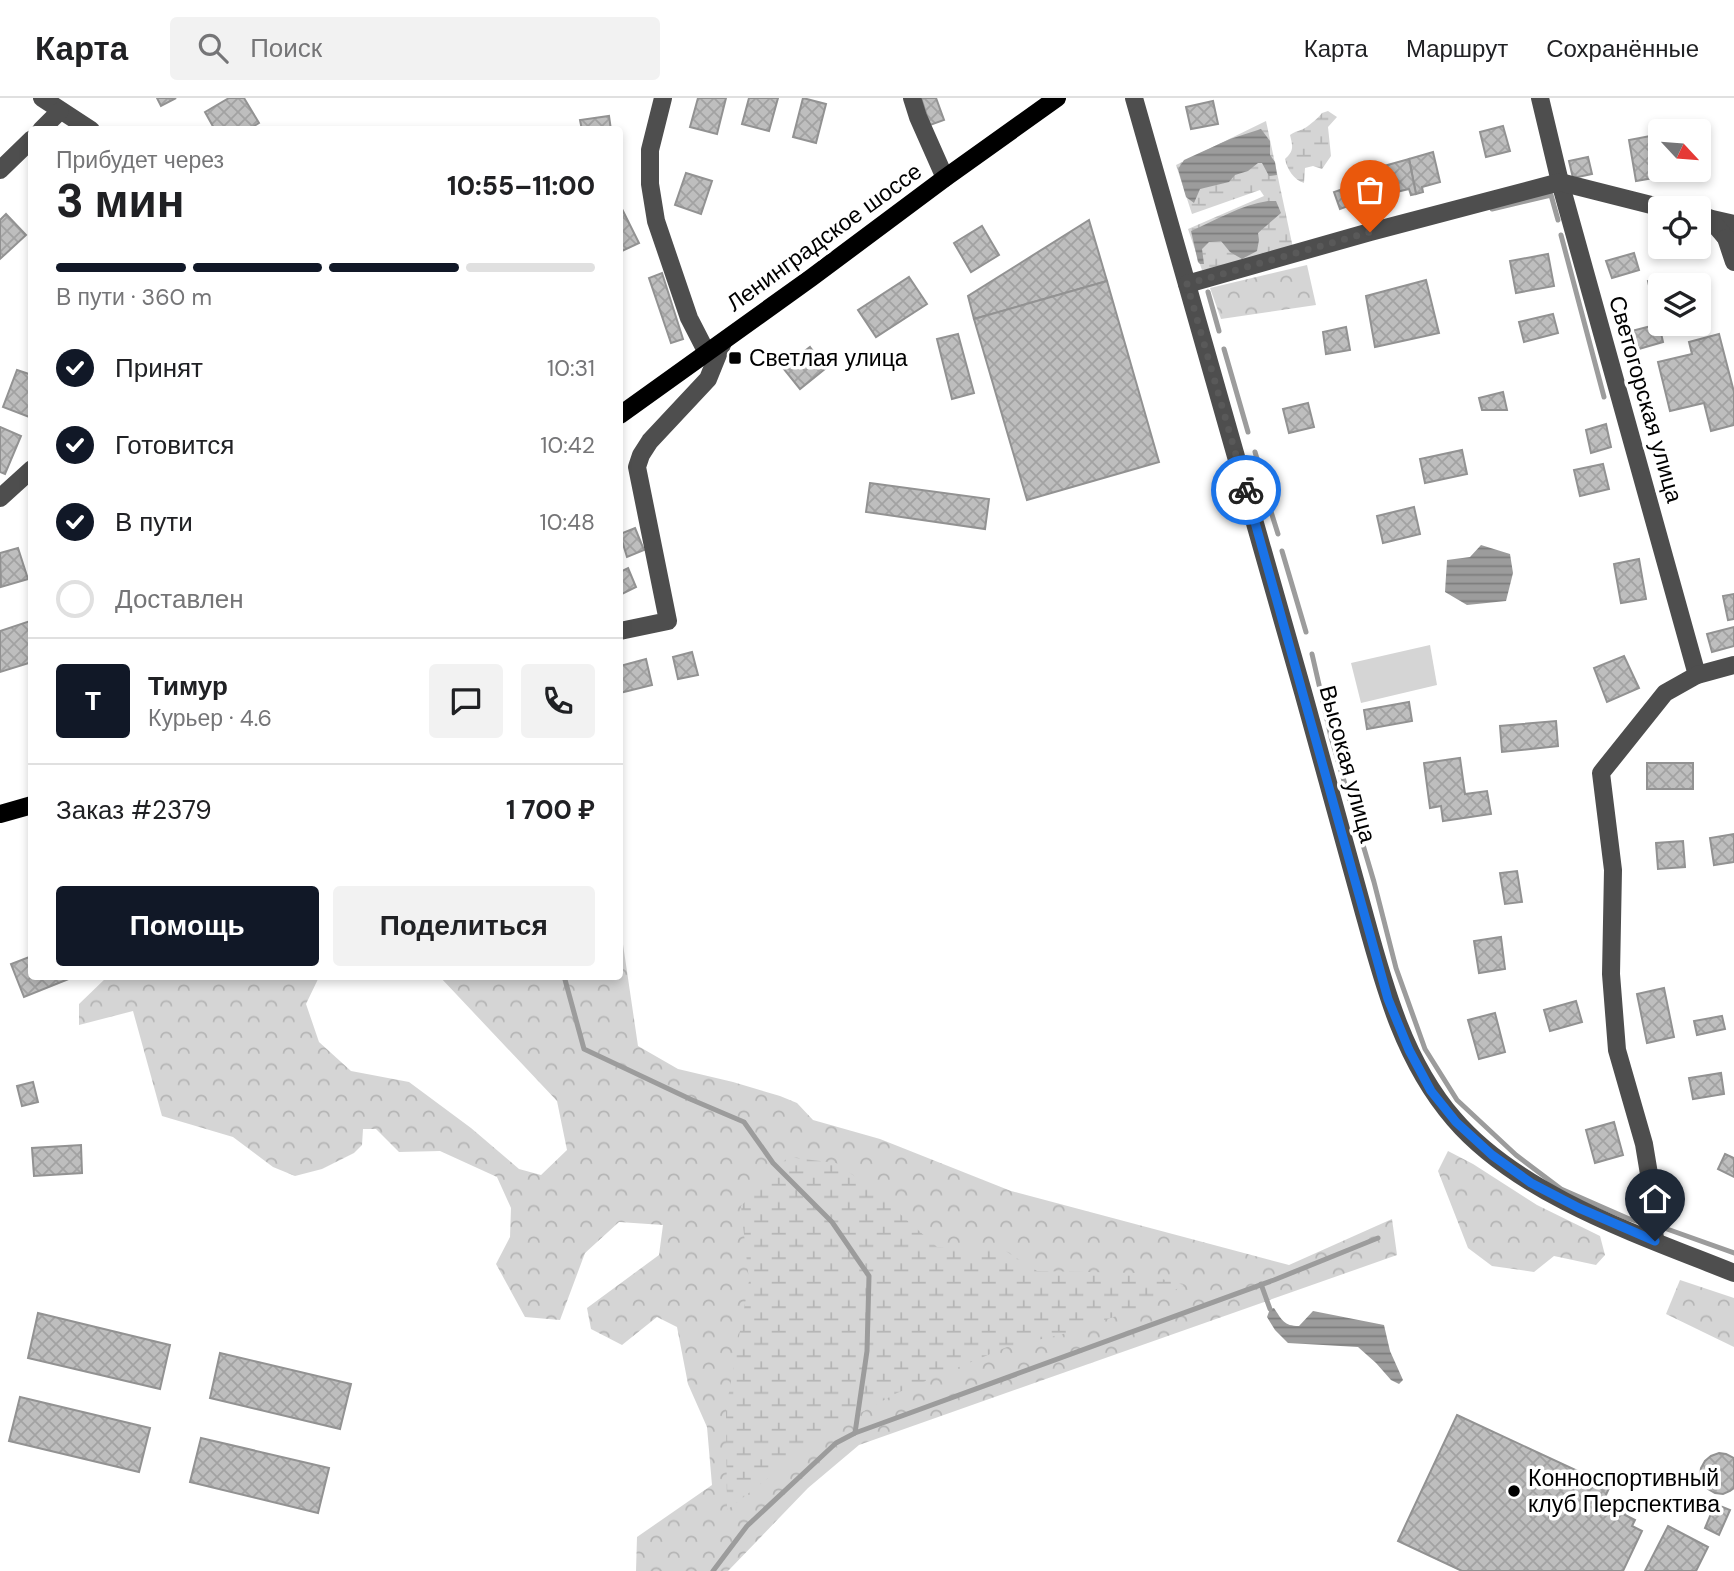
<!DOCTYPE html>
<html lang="ru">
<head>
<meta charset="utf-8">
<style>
  body { margin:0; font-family:"DM Sans",sans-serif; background:#f2f2f2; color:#202124; height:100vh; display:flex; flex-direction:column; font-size:26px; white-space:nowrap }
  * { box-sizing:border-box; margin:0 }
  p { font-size:23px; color:#757577 }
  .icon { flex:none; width:38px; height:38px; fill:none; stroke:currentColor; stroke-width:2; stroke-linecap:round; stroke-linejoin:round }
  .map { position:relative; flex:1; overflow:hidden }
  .details { position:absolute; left:28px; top:28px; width:595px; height:854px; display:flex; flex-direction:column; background:#fff; border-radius:7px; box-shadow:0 4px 10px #0003 }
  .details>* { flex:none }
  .needle { width:46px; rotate:116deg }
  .buttons { position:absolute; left:1648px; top:21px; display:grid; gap:14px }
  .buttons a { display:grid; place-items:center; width:63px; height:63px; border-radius:7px; background:#fff; box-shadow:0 4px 10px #0003; font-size:35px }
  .pin { position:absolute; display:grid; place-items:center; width:60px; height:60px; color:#fff; margin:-72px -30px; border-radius:50% 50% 50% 0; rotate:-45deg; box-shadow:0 0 7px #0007 }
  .pin .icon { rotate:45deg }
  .courier { position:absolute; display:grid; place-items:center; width:70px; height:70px; margin:-35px; border:5px solid #1a73e8; border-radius:50%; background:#fff; color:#222; box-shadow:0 2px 9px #0007 }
  .summary em { font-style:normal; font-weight:800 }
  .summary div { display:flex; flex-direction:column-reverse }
  .summary { display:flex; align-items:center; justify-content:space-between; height:119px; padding:0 28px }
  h1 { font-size:46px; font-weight:800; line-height:52px }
  .bar { display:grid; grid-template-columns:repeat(4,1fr); gap:10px 7px; align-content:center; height:84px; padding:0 28px }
  .bar i { height:9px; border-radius:5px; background:#e0e0e0 }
  .bar .active { background:#111827 }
  .bar p { grid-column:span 4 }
  .line { display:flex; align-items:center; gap:18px; padding:0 28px; border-top:2px solid #e0e0e0 }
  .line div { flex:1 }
  .round { display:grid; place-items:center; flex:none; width:74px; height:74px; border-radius:7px; background:#f2f2f2 }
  ol { padding:0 28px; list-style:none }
  li { display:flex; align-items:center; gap:21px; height:77px }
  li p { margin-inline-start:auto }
  li .icon { padding:7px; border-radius:50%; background:#111827; color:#fff; stroke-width:4 }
  li:last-child { color:#757577 }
  li i { width:38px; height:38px; border:4px solid #e0e0e0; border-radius:50% }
  .cta { display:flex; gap:14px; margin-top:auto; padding:14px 28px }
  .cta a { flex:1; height:80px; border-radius:7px; background:#111827; color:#fff; font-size:28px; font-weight:800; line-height:80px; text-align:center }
  .cta a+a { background:#f2f2f2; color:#202124 }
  header { display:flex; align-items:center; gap:42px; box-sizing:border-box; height:98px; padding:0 35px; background:#fff; border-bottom:2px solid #e0e0e0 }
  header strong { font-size:33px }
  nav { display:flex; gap:38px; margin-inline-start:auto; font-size:24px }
  .search { width:490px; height:63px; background:#f2f2f2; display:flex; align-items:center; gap:18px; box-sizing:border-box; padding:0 24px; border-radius:7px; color:#757577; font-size:26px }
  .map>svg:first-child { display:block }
  .forest { fill:url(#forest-crowns) }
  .wetland { fill:url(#wetland-marsh) }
  .pitch { fill:#d5d5d5 }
  .water { fill:url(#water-rules) }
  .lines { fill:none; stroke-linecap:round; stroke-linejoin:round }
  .stream { stroke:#9c9c9c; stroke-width:5 }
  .building { fill:url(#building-cross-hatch); stroke:#929292; stroke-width:2 }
  .minor { stroke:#4e4e4e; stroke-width:18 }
  .major { stroke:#000; stroke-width:18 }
  .done { stroke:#595959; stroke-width:7; stroke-dasharray:0 12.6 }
  .route { stroke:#1a73e8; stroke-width:9 }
  .poi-dot { fill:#000; stroke:#fff; stroke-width:2.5 }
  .labels { text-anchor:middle; stroke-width:7; stroke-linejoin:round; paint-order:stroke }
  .street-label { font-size:23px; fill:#000; stroke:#fff }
  .poi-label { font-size:23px; fill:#000; stroke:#fff; text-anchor:start }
</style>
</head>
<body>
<header>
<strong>Карта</strong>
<div class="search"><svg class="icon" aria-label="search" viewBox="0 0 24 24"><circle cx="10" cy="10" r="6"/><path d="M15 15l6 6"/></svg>Поиск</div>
<nav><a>Карта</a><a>Маршрут</a><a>Сохранённые</a></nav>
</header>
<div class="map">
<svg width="1734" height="1473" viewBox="0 0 1734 1473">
  <defs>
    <pattern id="forest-crowns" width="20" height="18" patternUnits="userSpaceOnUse" patternTransform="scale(1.75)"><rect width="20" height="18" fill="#d5d5d5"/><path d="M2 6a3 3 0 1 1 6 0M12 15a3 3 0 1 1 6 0" fill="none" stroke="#b5b5b5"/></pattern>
    <pattern id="wetland-marsh" width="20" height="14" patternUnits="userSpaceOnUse" patternTransform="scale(1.75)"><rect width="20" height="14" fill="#d5d5d5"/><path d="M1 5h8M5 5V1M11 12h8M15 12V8" fill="none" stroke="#b5b5b5"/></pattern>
    <pattern id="water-rules" width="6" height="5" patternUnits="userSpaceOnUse" patternTransform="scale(1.75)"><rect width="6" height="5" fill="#9c9c9c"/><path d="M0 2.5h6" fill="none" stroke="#7d7d7d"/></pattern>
    <pattern id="building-cross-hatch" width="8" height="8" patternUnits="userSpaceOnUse" patternTransform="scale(1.75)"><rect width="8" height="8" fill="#bebebe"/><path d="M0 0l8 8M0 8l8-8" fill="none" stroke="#a2a2a2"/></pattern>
  </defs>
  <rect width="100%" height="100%" fill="#fff"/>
  <g class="forest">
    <path d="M1307,167L1316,207L1221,221L1210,190Z"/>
    <path d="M620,826L638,948L678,971L733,984L780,998L797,1005L813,1022L880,1041L1011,1093L1289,1167L1392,1121L1397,1157L859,1347L808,1390L728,1473H636L637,1439L712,1387L707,1329L688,1286L677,1229L657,1219L622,1247L591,1231L587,1210L659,1157L663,1127L619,1124L585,1155L560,1222L525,1219L496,1166L510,1139L511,1110L497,1079L440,1053L399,1054L376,1031H363L362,1047L354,1055L322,1071L295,1078L273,1069L233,1039L162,1018L133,913L79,927V906L107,879H319L306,906L319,944L351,973L409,984L471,1030L519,1071L541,1077L567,1052L557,1003L440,879L620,878Z"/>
    <path d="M1448,1053L1473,1066L1537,1107L1600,1138L1605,1157L1596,1167L1554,1158L1534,1174L1492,1168L1468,1150L1438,1073Z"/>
    <path d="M1680,1182L1734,1200V1249L1666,1216Z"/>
  </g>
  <g class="wetland">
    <path d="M1328,13L1337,19L1328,29L1331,58L1322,71L1313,68L1305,70L1304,85C1294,82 1287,71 1285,61C1294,53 1293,49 1290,37C1295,33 1300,33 1305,30C1311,26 1318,20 1322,15Z"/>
    <path d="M1266,23L1293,150L1247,165L1202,172L1188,131L1264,98L1260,92L1192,116L1176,67Z"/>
    <path d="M788,1059L836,1065L871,1090L937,1149L1004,1152L1037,1173L1140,1175L1184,1187L1146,1208L1063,1236L1007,1249L897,1295L831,1331L727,1412L726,1311L749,1183L741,1108Z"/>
  </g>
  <path class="pitch" d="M1430,547L1437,587L1361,605L1351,565Z"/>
  <g class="water">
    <path d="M1261,31L1270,43V57L1275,64L1277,77L1269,78L1262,65H1258L1248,73L1235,77L1229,84L1200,91L1194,105L1186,99L1178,71L1184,62L1230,41Z"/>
    <path d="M1268,103H1276L1281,115L1258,135L1259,142L1257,153L1242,161L1230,154L1221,143L1209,144L1202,151L1204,166H1200L1198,164L1191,133C1216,122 1241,107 1268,103Z"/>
    <path d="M1481,447L1510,456L1513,475L1506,503L1467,507L1445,494L1447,462L1470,459Z"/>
    <path d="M1274,1210C1282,1222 1284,1228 1299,1228L1313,1213L1384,1227L1390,1253L1403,1282L1399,1286L1391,1282L1376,1265L1358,1249L1288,1245L1275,1232L1267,1219L1270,1211Z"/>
  </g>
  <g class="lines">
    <g class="stream">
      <path d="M1492,111L1551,97L1558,122"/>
      <path d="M1561,137L1604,299"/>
      <path d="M1208,194L1219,233"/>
      <path d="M1224,251L1248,334"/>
      <path d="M1255,354L1263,381"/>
      <path d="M1268,404L1278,436"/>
      <path d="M1282,453L1306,534"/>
      <path d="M1312,556L1331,639L1374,784L1396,870L1425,951L1457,1002L1516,1057L1561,1091L1627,1120L1639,1124"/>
      <path d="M564,878L584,951L690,1001L744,1024L773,1065L832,1124L869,1178L867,1253L855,1335"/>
      <path d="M1667,1131L1734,1155"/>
      <path d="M1261,1186L1270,1211"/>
      <path d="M713,1473L747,1428L836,1345L855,1335L1274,1182L1378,1140"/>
    </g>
  </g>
  <g class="building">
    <path d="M157,0H176L161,8Z"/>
    <path d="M229,0H244L259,25L248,32H215L205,14Z"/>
    <path d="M698,0H726L717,36L690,29Z"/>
    <path d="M749,0H778L769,33L742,26Z"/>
    <path d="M803,0L826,6L816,45L793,39Z"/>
    <path d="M921,0H936L944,22L930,27Z"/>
    <path d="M1213,3L1218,26L1191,31L1186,9Z"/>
    <path d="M609,18L611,32H582L580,22Z"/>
    <path d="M1503,28L1510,53L1486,59L1480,34Z"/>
    <path d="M1661,36V72H1681L1682,75L1636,83L1629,42Z"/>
    <path d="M1433,54L1440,84L1422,89L1423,94L1416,96L1409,61Z"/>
    <path d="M1588,59L1592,76L1573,80L1569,63Z"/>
    <path d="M1409,61L1416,96L1411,97L1409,91L1392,95L1384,68Z"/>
    <path d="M686,75L712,83L701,116L675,107Z"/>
    <path d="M1360,85L1365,102L1340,111L1334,94Z"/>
    <path d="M622,111L639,145L620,154V112Z"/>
    <path d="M6,116L26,137L0,161V122Z"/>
    <path d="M1089,122L1107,183L974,221L968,198Z"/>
    <path d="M982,128L999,157L971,174L954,145Z"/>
    <path d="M1634,155L1639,172L1612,180L1606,163Z"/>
    <path d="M1548,156L1554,188L1516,195L1510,163Z"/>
    <path d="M662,175L683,241L671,245L649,180Z"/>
    <path d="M1674,177L1676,187H1661V205L1653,206L1648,183Z"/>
    <path d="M909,179L927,206L876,239L858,212Z"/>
    <path d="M1426,182L1439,235L1375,249L1366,198Z"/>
    <path d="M1107,183L1159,364L1027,402L974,221Z"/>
    <path d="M1553,216L1558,235L1524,244L1519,224Z"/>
    <path d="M1659,226L1663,244L1625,255L1620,236Z"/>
    <path d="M1346,229L1350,252L1326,256L1323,234Z"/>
    <path d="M958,236L974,295L952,301L937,241Z"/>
    <path d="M1719,236L1734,294V327L1711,333L1704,305L1670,313L1658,264L1692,256L1689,244Z"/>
    <path d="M810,249L826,270L800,291L783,270Z"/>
    <path d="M17,272L32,277V320L3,309Z"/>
    <path d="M1503,294L1507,312H1482L1479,300Z"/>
    <path d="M1308,305L1314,329L1289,335L1283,311Z"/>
    <path d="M1606,326L1611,349L1591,355L1586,332Z"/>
    <path d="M0,329L21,338L5,376L0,374Z"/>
    <path d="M1462,352L1467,376L1425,385L1420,361Z"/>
    <path d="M1603,366L1609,391L1580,398L1574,372Z"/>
    <path d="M870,385L989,401L985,431L866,414Z"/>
    <path d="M1414,409L1420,436L1383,445L1377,418Z"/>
    <path d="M635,430L644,452L627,459L620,436Z"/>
    <path d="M18,450L28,481L1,489L0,455Z"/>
    <path d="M1639,461L1646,501L1621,505L1614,466Z"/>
    <path d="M628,470L636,489L620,497V474Z"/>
    <path d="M1734,496V521L1728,522L1723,498Z"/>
    <path d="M30,523L32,564L0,574V533Z"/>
    <path d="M1734,529V548L1712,554L1707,536Z"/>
    <path d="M692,554L698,577L678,581L673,559Z"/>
    <path d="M1624,558L1639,590L1607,604L1594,570Z"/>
    <path d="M646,561L652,587L620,595V568Z"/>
    <path d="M1409,604L1412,623L1367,631L1364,612Z"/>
    <path d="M1556,623L1558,648L1502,654L1500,628Z"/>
    <path d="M1460,660L1465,696L1487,693L1491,716L1443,723L1441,708L1430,710L1424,665Z"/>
    <rect x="1647" y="665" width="46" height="26"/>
    <path d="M1734,736V764L1714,767L1710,740Z"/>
    <path d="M1683,743L1685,769L1658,771L1656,745Z"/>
    <path d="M1517,773L1522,804L1505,806L1500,775Z"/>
    <path d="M1501,839L1505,871L1479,875L1474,843Z"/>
    <path d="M32,858V878H76L24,899L11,866Z"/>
    <path d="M1664,890L1674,939L1647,945L1637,896Z"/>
    <path d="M1576,903L1582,924L1550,933L1544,912Z"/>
    <path d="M1495,915L1505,954L1479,961L1468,922Z"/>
    <path d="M1722,918L1725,931L1697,937L1694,923Z"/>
    <path d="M1721,975L1724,996L1693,1001L1689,980Z"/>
    <path d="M33,984L38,1004L22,1008L17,988Z"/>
    <path d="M1614,1024L1623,1057L1595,1065L1586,1032Z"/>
    <path d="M81,1047L82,1075L34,1078L32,1050Z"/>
    <path d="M1725,1056L1734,1060V1079L1718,1071Z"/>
    <path d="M38,1215L170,1247L160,1291L28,1260Z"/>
    <path d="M220,1255L351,1286L340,1331L210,1300Z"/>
    <path d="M20,1299L150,1330L139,1374L9,1343Z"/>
    <path d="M1457,1317L1610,1388L1605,1399L1629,1410L1625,1417L1635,1422L1632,1428L1642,1433L1623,1473H1462L1398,1443Z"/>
    <path d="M201,1340L329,1370L318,1415L190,1384Z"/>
    <path d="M1719,1355L1726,1356L1734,1360V1390L1730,1393L1723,1396L1715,1395L1708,1391L1703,1385L1700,1378L1701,1370L1705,1363L1711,1358Z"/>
    <path d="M1715,1406L1730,1412L1719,1437L1705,1430Z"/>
    <path d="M1668,1428L1708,1449L1696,1473H1645Z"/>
  </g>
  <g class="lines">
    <g class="minor">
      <path d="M42,0L91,32"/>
      <path d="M663,0L650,52V86L656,123L689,220L707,255"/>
      <path d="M912,0L918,19L945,80"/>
      <path d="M1134,0C1191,198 1248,396 1303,594C1322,664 1341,734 1361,804C1382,880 1401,960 1454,1021C1520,1098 1642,1138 1734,1175"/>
      <path d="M1540,0L1560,84L1697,577"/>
      <path d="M41,32L60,13"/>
      <path d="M0,72L32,41"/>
      <path d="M1699,118L1734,126"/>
      <path d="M1709,120L1726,140L1734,144"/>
      <path d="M1726,140L1734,164"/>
      <path d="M1187,186L1370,134L1560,84L1663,110"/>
      <path d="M0,400L32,371"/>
      <path d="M620,533L668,523L637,369L641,357L650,343L708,281L723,244"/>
      <path d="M1655,1143L1650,1082L1644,1046L1617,952L1611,876L1613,772L1601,675L1665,595L1697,577L1734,567"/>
    </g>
    <g class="major">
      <path d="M620,317L811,180L945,80L1057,0"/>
      <path d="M0,716L32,707"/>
    </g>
  </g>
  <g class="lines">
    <path class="done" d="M1246,392L1187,186L1370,134"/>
    <path class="route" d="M1246,392L1388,901L1409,952L1431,993L1456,1024L1492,1057L1531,1085L1579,1110L1655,1143"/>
  </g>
  <g class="poi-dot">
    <rect x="728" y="253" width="14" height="14" rx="3.5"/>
    <circle cx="1514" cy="1393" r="7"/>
  </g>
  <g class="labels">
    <g class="street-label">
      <text transform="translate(824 139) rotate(-36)" y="8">Ленинградское шоссе</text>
      <text transform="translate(1646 301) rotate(74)" y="8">Светогорская улица</text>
      <text transform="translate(1348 666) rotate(75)" y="8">Высокая улица</text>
    </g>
    <g class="poi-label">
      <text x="749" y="268">Светлая улица</text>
      <text x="1528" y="1388">Конноспортивный<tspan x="1528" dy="26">клуб Перспектива</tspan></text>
    </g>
  </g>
</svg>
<div class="buttons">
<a><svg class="needle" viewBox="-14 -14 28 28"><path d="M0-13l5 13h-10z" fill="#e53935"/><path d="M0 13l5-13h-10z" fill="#757577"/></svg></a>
<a><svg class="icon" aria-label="locate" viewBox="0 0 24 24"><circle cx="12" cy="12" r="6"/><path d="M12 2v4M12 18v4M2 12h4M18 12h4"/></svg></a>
<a><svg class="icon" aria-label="layers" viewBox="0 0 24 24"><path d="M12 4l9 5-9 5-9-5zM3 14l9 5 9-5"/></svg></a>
</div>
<div class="pin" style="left:1370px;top:134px;background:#ea580c"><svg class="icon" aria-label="bag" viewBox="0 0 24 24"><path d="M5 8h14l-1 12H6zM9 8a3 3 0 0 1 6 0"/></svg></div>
<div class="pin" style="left:1655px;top:1143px;background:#1f2937"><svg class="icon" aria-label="home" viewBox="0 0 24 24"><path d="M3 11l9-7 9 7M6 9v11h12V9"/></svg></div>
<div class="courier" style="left:1246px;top:392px"><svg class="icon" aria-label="bike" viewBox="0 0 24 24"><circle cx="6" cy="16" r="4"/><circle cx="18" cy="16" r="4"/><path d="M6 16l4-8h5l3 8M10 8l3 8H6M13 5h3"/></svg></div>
<section class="details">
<div class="summary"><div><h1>3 мин</h1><p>Прибудет через</p></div><em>10:55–11:00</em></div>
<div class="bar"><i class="active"></i><i class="active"></i><i class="active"></i><i></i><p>В пути · 360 m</p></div>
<ol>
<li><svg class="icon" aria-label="check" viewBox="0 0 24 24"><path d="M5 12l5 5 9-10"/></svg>Принят<p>10:31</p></li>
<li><svg class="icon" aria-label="check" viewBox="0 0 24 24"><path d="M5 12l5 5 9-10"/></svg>Готовится<p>10:42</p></li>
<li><svg class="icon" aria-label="check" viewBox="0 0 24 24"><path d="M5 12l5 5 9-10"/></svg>В пути<p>10:48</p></li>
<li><i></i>Доставлен</li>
</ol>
<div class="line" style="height:126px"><b class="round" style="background:#111827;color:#fff">Т</b><div><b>Тимур</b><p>Курьер · 4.6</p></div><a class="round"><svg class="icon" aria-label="chat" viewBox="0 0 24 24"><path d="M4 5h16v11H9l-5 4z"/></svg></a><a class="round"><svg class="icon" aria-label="phone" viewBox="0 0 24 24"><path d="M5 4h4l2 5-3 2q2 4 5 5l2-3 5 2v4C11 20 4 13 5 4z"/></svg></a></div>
<div class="line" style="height:91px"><div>Заказ #2379</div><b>1 700 ₽</b></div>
<div class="cta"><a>Помощь</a><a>Поделиться</a></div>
</section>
</div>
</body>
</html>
